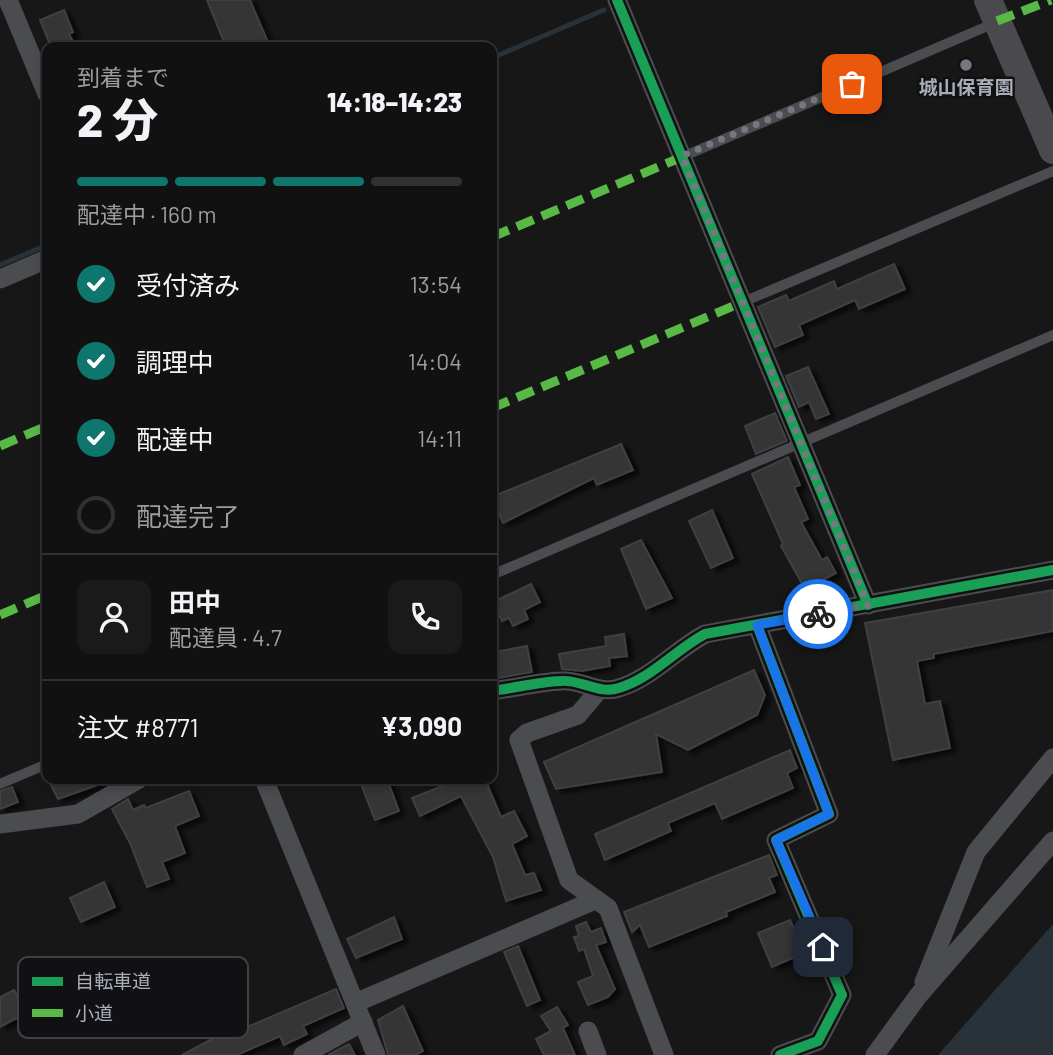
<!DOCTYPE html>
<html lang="ja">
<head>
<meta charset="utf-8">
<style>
  body { margin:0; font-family:Barlow,"Noto Sans JP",sans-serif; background:#1a1a1a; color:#f1f3f6; height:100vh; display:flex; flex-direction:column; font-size:26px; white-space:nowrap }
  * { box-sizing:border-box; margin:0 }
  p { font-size:23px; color:#9c9d9f }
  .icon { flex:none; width:38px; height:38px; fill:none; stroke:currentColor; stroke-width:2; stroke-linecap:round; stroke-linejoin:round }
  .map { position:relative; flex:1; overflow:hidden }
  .side { position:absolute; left:42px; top:42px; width:455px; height:742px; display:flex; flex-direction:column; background:#111; border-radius:14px; box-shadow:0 4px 10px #0003,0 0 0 2px #303131 }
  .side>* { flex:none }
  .pin { position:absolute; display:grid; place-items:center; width:60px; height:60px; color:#fff; margin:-30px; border-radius:14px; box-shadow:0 4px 10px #0006 }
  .courier { position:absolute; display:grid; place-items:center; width:70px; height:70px; margin:-35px; border:5px solid #1a73e8; border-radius:50%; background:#fff; color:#222; box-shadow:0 2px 9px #0007 }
  .overview em { font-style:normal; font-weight:800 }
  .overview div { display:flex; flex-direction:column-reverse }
  .overview { display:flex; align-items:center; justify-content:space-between; height:119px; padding:0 35px }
  h1 { font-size:46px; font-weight:800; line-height:52px }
  .bar { display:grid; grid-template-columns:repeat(4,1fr); gap:10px 7px; align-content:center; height:84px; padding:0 35px }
  .bar i { height:9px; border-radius:5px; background:#303131 }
  .bar .selected { background:#0f766e }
  .bar p { grid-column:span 4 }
  .line { display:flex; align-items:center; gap:18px; padding:0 35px; border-top:2px solid #303131 }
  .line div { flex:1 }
  .round { display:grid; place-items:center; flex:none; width:74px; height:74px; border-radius:14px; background:#1a1a1a }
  ol { padding:0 35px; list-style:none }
  li { display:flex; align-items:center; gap:21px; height:77px }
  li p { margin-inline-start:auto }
  li .icon { padding:7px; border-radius:50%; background:#0f766e; color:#fff; stroke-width:4 }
  li:last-child { color:#9c9d9f }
  li i { width:38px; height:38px; border:4px solid #303131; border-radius:50% }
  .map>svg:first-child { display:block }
  .water { fill:#2a3239 }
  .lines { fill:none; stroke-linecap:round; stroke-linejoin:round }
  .stream { stroke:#2a3239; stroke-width:5 }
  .building { fill:#353536; stroke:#3f4043; stroke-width:2; filter:url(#shadow) }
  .lane { stroke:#4b4c50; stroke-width:10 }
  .street { stroke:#4b4c50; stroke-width:19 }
  .secondary { stroke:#4a4a4e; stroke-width:28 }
  .quiet { stroke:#58b947; stroke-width:9; stroke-dasharray:18 9; stroke-linecap:butt }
  .cycleway-casing { stroke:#111113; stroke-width:15 }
  .cycleway { stroke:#1a9f57; stroke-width:10 }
  .done { stroke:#757880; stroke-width:7; stroke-dasharray:0 12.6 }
  .route { stroke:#1a73e8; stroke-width:9 }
  .poi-dot { fill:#757880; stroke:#111113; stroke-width:2.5 }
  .labels { text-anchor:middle; stroke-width:5; stroke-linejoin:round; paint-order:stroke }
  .poi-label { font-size:19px; font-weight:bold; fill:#a8adb8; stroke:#111113 }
  .key { fill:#111113; stroke:#3e4045; stroke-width:2 }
  .key-label { font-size:19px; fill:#a8adb8 }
</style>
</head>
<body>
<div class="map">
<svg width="1053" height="1055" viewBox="0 0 1053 1055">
  <defs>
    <filter id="shadow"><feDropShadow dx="6" dy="3.5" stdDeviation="2" flood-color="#0009"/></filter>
  </defs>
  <rect width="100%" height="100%" fill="#171717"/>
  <path class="water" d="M1053,924V1055H938Z"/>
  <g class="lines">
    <g class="stream">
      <path d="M492,58L604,10"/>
      <path d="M0,265L47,245"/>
    </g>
  </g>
  <g class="building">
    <path d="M207,0H250L270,47H226Z"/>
    <path d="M64,10L73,32L69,34L76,47H51L40,20Z"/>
    <path d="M894,264L905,289L859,309L855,300L799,325L803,335L775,347L758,307L786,295L789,301L834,281L837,289Z"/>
    <path d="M808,367L829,414L816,419L809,402L799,407L786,376Z"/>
    <path d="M775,413L787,441L756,454L745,426Z"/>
    <path d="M621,444L633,470L597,485L594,478L503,523L492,497Z"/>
    <path d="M788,457L800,485L794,487L808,519L801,522L822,560L827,557L836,573L805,589L781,546L783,544L752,474Z"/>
    <path d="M712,510L733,558L711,568L689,521Z"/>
    <path d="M641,540L672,598L646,609L621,549Z"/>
    <path d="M531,584L540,602L524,610L528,619L513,626L509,618L502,621L493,602Z"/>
    <path d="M1053,590V631L934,654V658L917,661L925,704L940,701L950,748L893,760L865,623Z"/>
    <path d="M624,634L627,656L609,658L610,666L582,671L562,669L559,654L606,646L605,637Z"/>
    <path d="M527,646L532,672L498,678L494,652Z"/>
    <path d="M754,670L765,695L757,715L688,750L656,734L662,772L556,789L544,762Z"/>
    <path d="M790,750L797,768L787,773L793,788L722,819L715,803L668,823L671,831L605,860L595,834Z"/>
    <path d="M48,779H109V781L58,799Z"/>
    <path d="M359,779H387L399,811L375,820Z"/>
    <path d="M460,779H485L501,817L514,811L527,836L512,844L525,875L534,873L541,890L506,901L493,857L461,796L420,816L412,798Z"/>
    <path d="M12,787L18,802L0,809V791Z"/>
    <path d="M189,791L199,816L175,826L185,853L162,862L169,879L147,887L130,843L112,809L128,799L133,810L144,805L146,808Z"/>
    <path d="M769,855L777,875L769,878L775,892L726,912L727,916L649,947L640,925L632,932L624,912Z"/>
    <path d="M104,882L115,907L81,922L70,898Z"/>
    <path d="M394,917L402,939L356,958L347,939Z"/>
    <path d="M790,920L804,953L772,967L758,933Z"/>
    <path d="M586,922L591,932L601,928L606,942L596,945L615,989L608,997L588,1005L578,982L593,976L584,949L579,951L574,937L579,936L576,926Z"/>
    <path d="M518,946L540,1000L527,1006L504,952Z"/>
    <path d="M336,989L344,1008L303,1026L307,1034L284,1045L280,1036L237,1055H182L229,1030L231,1034Z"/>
    <path d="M14,990L26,1013L0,1027V997Z"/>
    <path d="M403,1006L423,1051L415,1055H388L378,1020Z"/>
    <path d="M557,1007L568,1025L563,1028L575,1055H544L536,1039L551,1031L541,1016Z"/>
    <path d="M349,1044L355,1055H328Z"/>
  </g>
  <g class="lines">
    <g class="lane">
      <path d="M682,157L997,22"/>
      <path d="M743,302L1053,171"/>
      <path d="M492,575L1053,335"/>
      <path d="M0,784L47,764"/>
    </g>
    <g class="street">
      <path d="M8,0L47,94"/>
      <path d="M617,0L868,605"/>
      <path d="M0,279L47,259"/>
      <path d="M757,625L829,814L776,840L842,995L818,1041L780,1055"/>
      <path d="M599,690L578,715L527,733L519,740L569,880L608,908L664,1055"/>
      <path d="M492,691C515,688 538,682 561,681C581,679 599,695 619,688C652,678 675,650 705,634L1053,570"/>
      <path d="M264,779L376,1055"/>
      <path d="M0,824L78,814L139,779"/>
      <path d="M924,982L976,852L1053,758"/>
      <path d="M355,1003L595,900"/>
      <path d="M588,1031L597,1055"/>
      <path d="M303,1055L363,1022"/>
      <path d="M875,1055L918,996L1053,841"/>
    </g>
    <path class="secondary" d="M988,0L1053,150"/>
    <g class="quiet">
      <path d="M997,21L1051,0"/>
      <path d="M492,237L682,157"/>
      <path d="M492,408L743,302"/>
      <path d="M0,446L47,426"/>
      <path d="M0,615L47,595"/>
    </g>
    <g class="cycleway-casing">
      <g id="cycleway">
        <path d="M617,0L868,605"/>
        <path d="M757,625L829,814L776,840L842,995L818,1041L780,1055"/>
        <path d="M492,691C515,688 538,682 561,681C581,679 599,695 619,688C652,678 675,650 705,634L1053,570"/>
      </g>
    </g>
    <use href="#cycleway" class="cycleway"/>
  </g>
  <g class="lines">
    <path class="done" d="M818,614L868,605L682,156L852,84"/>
    <path class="route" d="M818,614L757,625L829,814L776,840L823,947"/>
  </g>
  <circle class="poi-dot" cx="966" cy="65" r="7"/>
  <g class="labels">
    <g class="poi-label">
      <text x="966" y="94">城山保育園</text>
    </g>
  </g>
  <rect x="18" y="957" width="230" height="81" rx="10" class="key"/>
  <rect x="32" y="977" width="31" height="9" fill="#1a9f57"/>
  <rect x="32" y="1009" width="31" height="8" fill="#58b947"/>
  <g class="key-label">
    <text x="75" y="988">自転車道</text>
    <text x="75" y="1020">小道</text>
  </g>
</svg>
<div class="pin" style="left:852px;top:84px;background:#ea580c"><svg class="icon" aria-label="bag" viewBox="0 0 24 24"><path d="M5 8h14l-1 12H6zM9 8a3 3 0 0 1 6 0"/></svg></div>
<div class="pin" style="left:823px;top:947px;background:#1f2937"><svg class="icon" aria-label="home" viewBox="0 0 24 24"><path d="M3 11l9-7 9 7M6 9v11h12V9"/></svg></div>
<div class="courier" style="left:818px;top:614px"><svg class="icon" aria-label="bike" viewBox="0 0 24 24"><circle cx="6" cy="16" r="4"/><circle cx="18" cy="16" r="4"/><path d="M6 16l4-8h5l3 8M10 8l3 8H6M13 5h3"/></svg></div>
<section class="side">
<div class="overview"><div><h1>2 分</h1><p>到着まで</p></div><em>14:18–14:23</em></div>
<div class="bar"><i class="selected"></i><i class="selected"></i><i class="selected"></i><i></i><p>配達中 · 160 m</p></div>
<ol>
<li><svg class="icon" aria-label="check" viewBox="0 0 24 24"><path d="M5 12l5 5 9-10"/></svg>受付済み<p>13:54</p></li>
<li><svg class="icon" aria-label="check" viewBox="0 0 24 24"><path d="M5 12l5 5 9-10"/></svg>調理中<p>14:04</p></li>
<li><svg class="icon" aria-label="check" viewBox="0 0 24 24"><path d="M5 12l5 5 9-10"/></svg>配達中<p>14:11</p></li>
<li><i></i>配達完了</li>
</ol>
<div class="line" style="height:126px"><a class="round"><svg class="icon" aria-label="person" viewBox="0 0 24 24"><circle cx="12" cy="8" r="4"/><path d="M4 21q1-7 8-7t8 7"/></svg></a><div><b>田中</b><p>配達員 · 4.7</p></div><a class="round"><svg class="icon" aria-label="phone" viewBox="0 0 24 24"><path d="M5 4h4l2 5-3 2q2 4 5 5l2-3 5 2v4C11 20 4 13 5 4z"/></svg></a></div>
<div class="line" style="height:91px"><div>注文 #8771</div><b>¥3,090</b></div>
</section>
</div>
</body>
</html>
